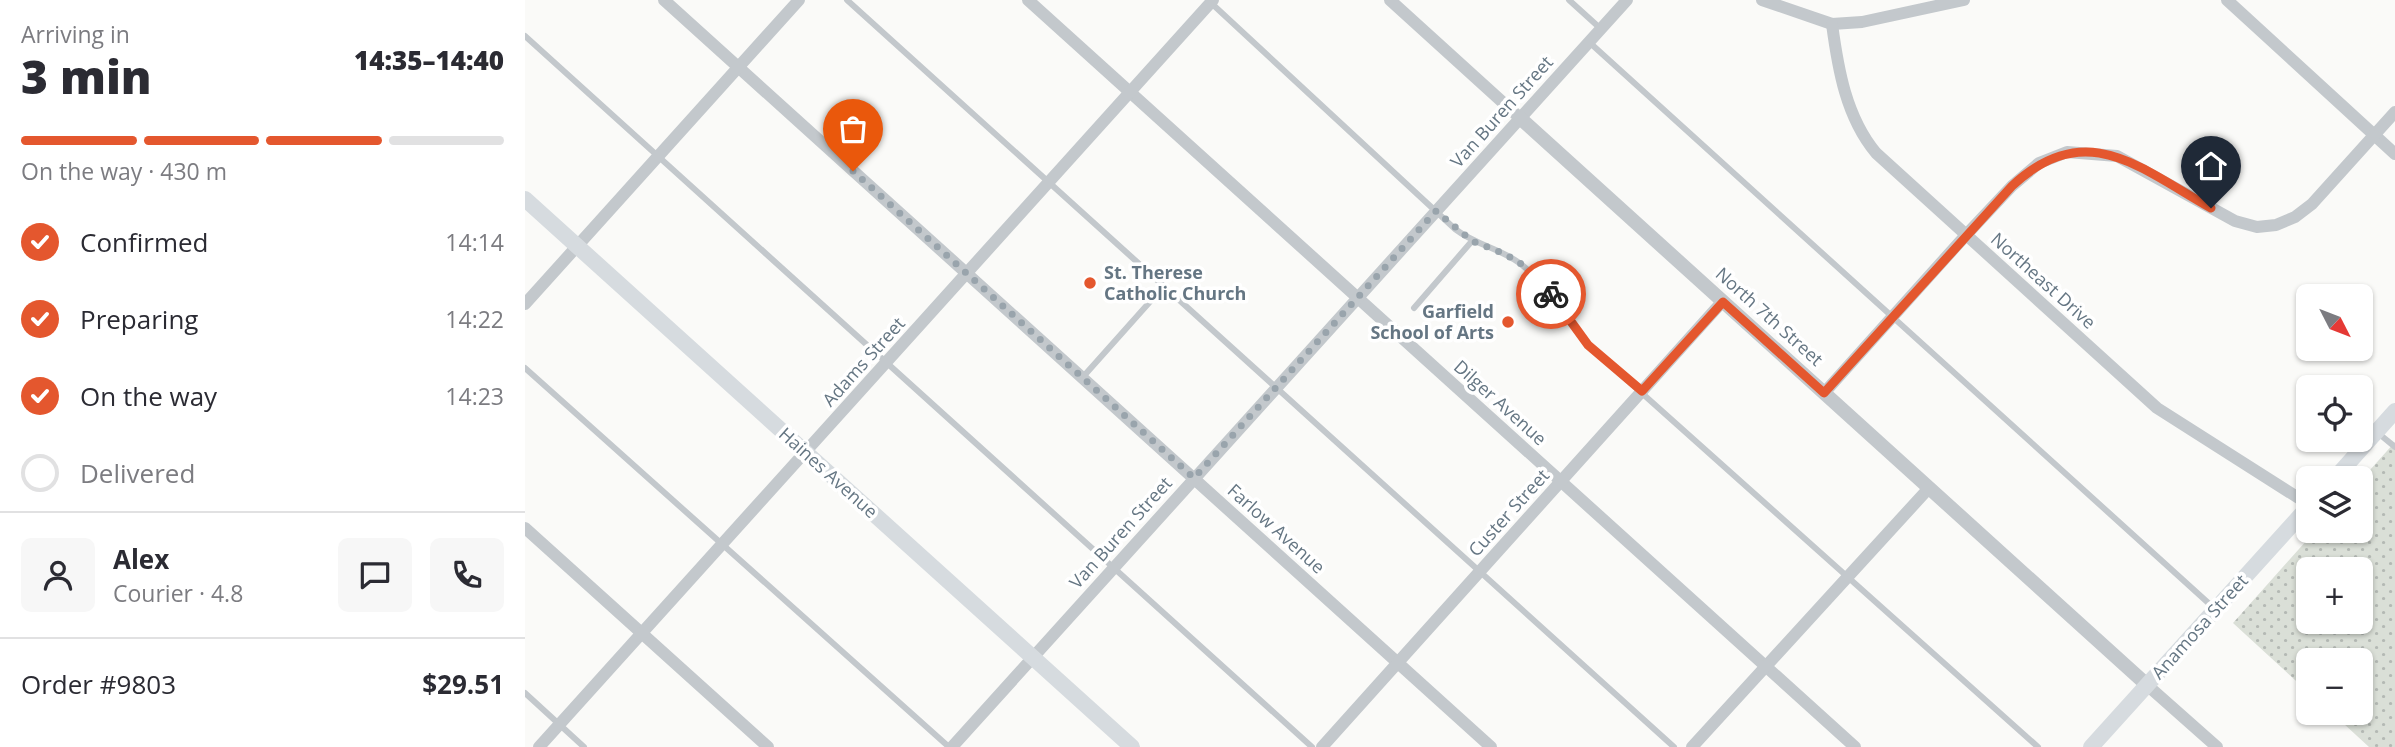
<!DOCTYPE html>
<html lang="en">
<head>
<meta charset="utf-8">
<style>
  body { margin:0; font-family:"Open Sans",sans-serif; background:#f7f7f7; color:#2b2b33; height:100vh; display:flex; flex-direction:column; font-size:26px; white-space:nowrap }
  * { box-sizing:border-box; margin:0 }
  p { font-size:23px; color:#7c7c81 }
  .icon { flex:none; width:38px; height:38px; fill:none; stroke:currentColor; stroke-width:2; stroke-linecap:round; stroke-linejoin:round }
  .map { position:relative; flex:1; overflow:hidden }
  .side { display:flex; flex-direction:column; background:#fff; width:525px }
  .side>* { flex:none }
  .needle { width:46px; rotate:132deg }
  .controls { position:absolute; left:1771px; top:284px; display:grid; gap:14px }
  .controls a { display:grid; place-items:center; width:77px; height:77px; border-radius:10px; background:#fff; box-shadow:0 2px 5px #0004; font-size:35px }
  .pin { position:absolute; display:grid; place-items:center; width:60px; height:60px; color:#fff; margin:-72px -30px; border-radius:50% 50% 50% 0; rotate:-45deg; box-shadow:0 0 7px #0007 }
  .pin .icon { rotate:45deg }
  .courier { position:absolute; display:grid; place-items:center; width:70px; height:70px; margin:-35px; border:5px solid #e4572e; border-radius:50%; background:#fff; color:#222; box-shadow:0 2px 9px #0007 }
  .overview em { font-style:normal; font-weight:800 }
  .overview div { display:flex; flex-direction:column-reverse }
  .overview { display:flex; align-items:center; justify-content:space-between; height:119px; padding:0 21px }
  h1 { font-size:46px; font-weight:800; line-height:52px }
  .bar { display:grid; grid-template-columns:repeat(4,1fr); gap:10px 7px; align-content:center; height:84px; padding:0 21px }
  .bar i { height:9px; border-radius:5px; background:#e1e1e2 }
  .bar .selected { background:#e4572e }
  .bar p { grid-column:span 4 }
  .line { display:flex; align-items:center; gap:18px; padding:0 21px; border-top:2px solid #e1e1e2 }
  .line div { flex:1 }
  .round { display:grid; place-items:center; flex:none; width:74px; height:74px; border-radius:10px; background:#f7f7f7 }
  ol { padding:0 21px; list-style:none }
  li { display:flex; align-items:center; gap:21px; height:77px }
  li p { margin-inline-start:auto }
  li .icon { padding:7px; border-radius:50%; background:#e4572e; color:#fff; stroke-width:4 }
  li:last-child { color:#7c7c81 }
  li i { width:38px; height:38px; border:4px solid #e1e1e2; border-radius:50% }
  main { display:flex; flex:1; min-height:0 }
  .map>svg:first-child { display:block }
  .park { fill:url(#park-dots); fill-rule:evenodd }
  .lines { fill:none; stroke-linecap:round; stroke-linejoin:round }
  .service { stroke:#c3c8cc; stroke-width:6 }
  .minor { stroke:#c3c8cc; stroke-width:12 }
  .tertiary { stroke:#c3c8cc; stroke-width:14 }
  .secondary { stroke:#d6dbdf; stroke-width:16 }
  .done { stroke:#99a4ac; stroke-width:7; stroke-dasharray:0 12.6 }
  .route { stroke:#e4572e; stroke-width:9 }
  .poi-dot { fill:#e4572e; stroke:#fff; stroke-width:2.5 }
  .labels { text-anchor:middle; stroke-width:7; stroke-linejoin:round; paint-order:stroke }
  .street-label { font-size:18px; fill:#657683; stroke:#fff }
  .poi-label { font-size:18px; font-weight:bold; fill:#657683; stroke:#fff; text-anchor:start }
</style>
</head>
<body>
<main>
<section class="side">
<div class="overview"><div><h1>3 min</h1><p>Arriving in</p></div><em>14:35–14:40</em></div>
<div class="bar"><i class="selected"></i><i class="selected"></i><i class="selected"></i><i></i><p>On the way · 430 m</p></div>
<ol>
<li><svg class="icon" aria-label="check" viewBox="0 0 24 24"><path d="M5 12l5 5 9-10"/></svg>Confirmed<p>14:14</p></li>
<li><svg class="icon" aria-label="check" viewBox="0 0 24 24"><path d="M5 12l5 5 9-10"/></svg>Preparing<p>14:22</p></li>
<li><svg class="icon" aria-label="check" viewBox="0 0 24 24"><path d="M5 12l5 5 9-10"/></svg>On the way<p>14:23</p></li>
<li><i></i>Delivered</li>
</ol>
<div class="line" style="height:126px"><a class="round"><svg class="icon" aria-label="person" viewBox="0 0 24 24"><circle cx="12" cy="8" r="4"/><path d="M4 21q1-7 8-7t8 7"/></svg></a><div><b>Alex</b><p>Courier · 4.8</p></div><a class="round"><svg class="icon" aria-label="chat" viewBox="0 0 24 24"><path d="M4 5h16v11H9l-5 4z"/></svg></a><a class="round"><svg class="icon" aria-label="phone" viewBox="0 0 24 24"><path d="M5 4h4l2 5-3 2q2 4 5 5l2-3 5 2v4C11 20 4 13 5 4z"/></svg></a></div>
<div class="line" style="height:91px"><div>Order #9803</div><b>$29.51</b></div>
</section>
<div class="map">
<svg width="1870" height="747" viewBox="0 0 1870 747">
  <defs>
    <pattern id="park-dots" width="8" height="8" patternUnits="userSpaceOnUse" patternTransform="scale(1.75)"><rect width="8" height="8" fill="#dadfd7"/><path d="M2 2h.1M6 6h.1" fill="none" stroke="#b4b9b4" stroke-width="1.8" stroke-linecap="round"/></pattern>
  </defs>
  <rect width="100%" height="100%" fill="#fafaf8"/>
  <path class="park" d="M1870,442V747H1844L1806,712H1836V660H1783V692L1708,623L1791,530H1836V480ZM1783,569H1836V621H1783Z"/>
  <g class="lines">
    <g class="service">
      <path d="M322,0L1149,747"/>
      <path d="M1044,0L1076,29"/>
      <path d="M684,1L930,229C951,245 973,248 993,262C1024,284 1039,317 1063,345L1513,747"/>
      <path d="M0,36L787,747"/>
      <path d="M1064,42L1690,609"/>
      <path d="M889,308L947,241"/>
      <path d="M0,368L424,747"/>
      <path d="M557,378L639,286"/>
      <path d="M1853,433L1870,447"/>
      <path d="M0,693L59,747"/>
    </g>
    <g class="minor">
      <path d="M139,0L966,747"/>
      <path d="M503,0L1330,747"/>
      <path d="M865,0L995,118"/>
      <path d="M1237,0L1307,24L1337,22L1439,0"/>
      <path d="M1702,0L1870,154"/>
      <path d="M1307,24C1313,69 1321,117 1351,153L1632,408L1783,504"/>
      <path d="M0,304L274,0"/>
      <path d="M1299,393L1441,235L1487,186L1514,163L1542,152L1592,156L1710,221L1732,227L1751,225L1770,217L1787,204L1870,112"/>
      <path d="M0,528L243,747"/>
      <path d="M1622,685L1692,747"/>
      <path d="M14,747L688,0"/>
      <path d="M427,747L1102,0"/>
      <path d="M797,747L1197,302"/>
      <path d="M1167,747L1404,488"/>
    </g>
    <path class="tertiary" d="M995,118L1622,685"/>
    <g class="secondary">
      <path d="M0,199L607,747"/>
      <path d="M1810,478L1870,411"/>
      <path d="M1566,747L1783,507"/>
    </g>
  </g>
  <g class="lines">
    <path class="done" d="M328,171L669,478L911,211L947,241L980,254L995,263L1026,294"/>
    <path class="route" d="M1026,294L1063,345L1117,391L1198,302L1299,393L1487,186C1561,117 1615,168 1686,208"/>
  </g>
  <g class="poi-dot">
    <circle cx="565" cy="283" r="7"/>
    <circle cx="983" cy="322" r="7"/>
  </g>
  <g class="labels">
    <g class="street-label">
      <text transform="translate(977 112) rotate(-48)" y="6">Van Buren Street</text>
      <text transform="translate(1518 281) rotate(42)" y="6">Northeast Drive</text>
      <text transform="translate(1244 317) rotate(42)" y="6">North 7th Street</text>
      <text transform="translate(339 362) rotate(-48)" y="6">Adams Street</text>
      <text transform="translate(975 403) rotate(42)" y="6">Dilger Avenue</text>
      <text transform="translate(303 473) rotate(42)" y="6">Haines Avenue</text>
      <text transform="translate(984 513) rotate(-48)" y="6">Custer Street</text>
      <text transform="translate(751 529) rotate(42)" y="6">Farlow Avenue</text>
      <text transform="translate(596 533) rotate(-48)" y="6">Van Buren Street</text>
      <text transform="translate(1675 627) rotate(-48)" y="6">Anamosa Street</text>
    </g>
    <g class="poi-label">
      <text x="579" y="279">St. Therese<tspan x="579" dy="21">Catholic Church</tspan></text>
      <text x="969" y="318" text-anchor="end">Garfield<tspan x="969" dy="21">School of Arts</tspan></text>
    </g>
  </g>
</svg>
<div class="controls">
<a><svg class="needle" viewBox="-14 -14 28 28"><path d="M0-13l5 13h-10z" fill="#e53935"/><path d="M0 13l5-13h-10z" fill="#7c7c81"/></svg></a>
<a><svg class="icon" aria-label="locate" viewBox="0 0 24 24"><circle cx="12" cy="12" r="6"/><path d="M12 2v4M12 18v4M2 12h4M18 12h4"/></svg></a>
<a><svg class="icon" aria-label="layers" viewBox="0 0 24 24"><path d="M12 4l9 5-9 5-9-5zM3 14l9 5 9-5"/></svg></a>
<a>+</a>
<a>−</a>
</div>
<div class="pin" style="left:328px;top:171px;background:#ea580c"><svg class="icon" aria-label="bag" viewBox="0 0 24 24"><path d="M5 8h14l-1 12H6zM9 8a3 3 0 0 1 6 0"/></svg></div>
<div class="pin" style="left:1686px;top:208px;background:#1f2937"><svg class="icon" aria-label="home" viewBox="0 0 24 24"><path d="M3 11l9-7 9 7M6 9v11h12V9"/></svg></div>
<div class="courier" style="left:1026px;top:294px"><svg class="icon" aria-label="bike" viewBox="0 0 24 24"><circle cx="6" cy="16" r="4"/><circle cx="18" cy="16" r="4"/><path d="M6 16l4-8h5l3 8M10 8l3 8H6M13 5h3"/></svg></div>
</div>
</main>
</body>
</html>
